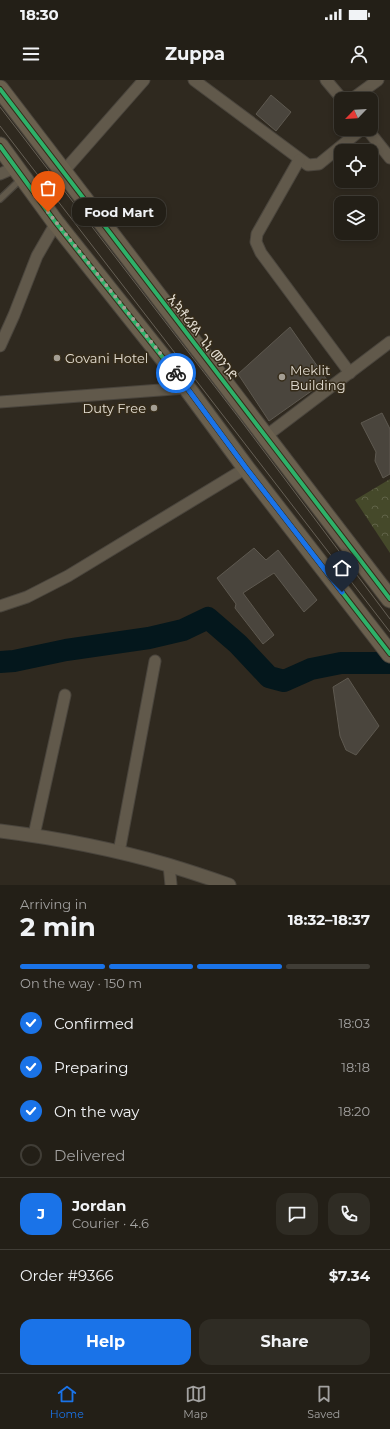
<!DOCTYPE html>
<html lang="en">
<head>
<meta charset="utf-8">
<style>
  body { margin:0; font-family:Montserrat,"Noto Sans Ethiopic",sans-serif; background:#2f2c24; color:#f1f3f6; height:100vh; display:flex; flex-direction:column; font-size:15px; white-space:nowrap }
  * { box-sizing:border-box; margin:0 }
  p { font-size:13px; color:#a3a2a1 }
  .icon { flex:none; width:22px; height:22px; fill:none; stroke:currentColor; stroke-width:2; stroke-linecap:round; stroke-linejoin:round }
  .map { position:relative; height:805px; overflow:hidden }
  .side { display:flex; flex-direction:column; background:#231f17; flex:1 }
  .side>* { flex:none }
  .needle { width:26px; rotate:245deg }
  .controls { position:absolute; left:334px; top:12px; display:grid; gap:8px }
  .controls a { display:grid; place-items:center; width:44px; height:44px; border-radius:8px; background:#231f17; box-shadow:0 2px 6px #0003,0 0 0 1px #403d36; font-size:20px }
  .pin { position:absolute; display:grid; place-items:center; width:34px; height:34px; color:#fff; margin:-41px -17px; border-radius:50% 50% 50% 0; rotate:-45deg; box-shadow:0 0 4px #0007 }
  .pin .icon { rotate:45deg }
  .courier { position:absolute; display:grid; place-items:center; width:40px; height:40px; margin:-20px; border:3px solid #1a73e8; border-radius:50%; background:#fff; color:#222; box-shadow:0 1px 5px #0007 }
  .bubble { position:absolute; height:28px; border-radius:12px; background:#231f17; box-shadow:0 2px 6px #0003,0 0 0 1px #403d36; font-size:13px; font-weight:700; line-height:28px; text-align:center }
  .summary em { font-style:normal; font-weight:700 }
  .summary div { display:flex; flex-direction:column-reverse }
  .summary { display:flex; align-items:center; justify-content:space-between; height:68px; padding:0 20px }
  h1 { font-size:26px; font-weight:700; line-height:30px }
  .bar { display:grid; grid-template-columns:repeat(4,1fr); gap:6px 4px; align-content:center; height:48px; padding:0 20px }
  .bar i { height:5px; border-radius:3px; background:#403d36 }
  .bar .current { background:#1a73e8 }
  .bar p { grid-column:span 4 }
  .line { display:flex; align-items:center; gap:10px; padding:0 20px; border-top:1px solid #403d36 }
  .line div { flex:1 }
  .round { display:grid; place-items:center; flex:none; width:42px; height:42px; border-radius:12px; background:#2f2c24 }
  ol { padding:0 20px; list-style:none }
  li { display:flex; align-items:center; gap:12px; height:44px }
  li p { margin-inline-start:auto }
  li .icon { padding:4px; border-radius:50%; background:#1a73e8; color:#fff; stroke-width:4 }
  li:last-child { color:#a3a2a1 }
  li i { width:22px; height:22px; border:2px solid #403d36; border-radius:50% }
  .action { display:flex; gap:8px; margin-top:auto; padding:8px 20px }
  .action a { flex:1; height:46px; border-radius:12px; background:#1a73e8; color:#fff; font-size:16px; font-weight:700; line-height:46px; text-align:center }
  .action a+a { background:#2f2c24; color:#f1f3f6 }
  .status { display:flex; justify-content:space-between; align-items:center; height:28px; padding:0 20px; background:#231f17; direction:ltr }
  .status svg { height:11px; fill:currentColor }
  header { display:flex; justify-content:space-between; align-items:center; height:52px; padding:0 20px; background:#231f17; font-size:18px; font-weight:700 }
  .menu { display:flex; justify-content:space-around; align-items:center; height:56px; border-top:1px solid #403d36; background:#231f17; font-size:11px; color:#a3a2a1 }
  .menu a { display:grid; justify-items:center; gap:2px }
  .menu .current { color:#1a73e8 }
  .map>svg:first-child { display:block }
  .park { fill:url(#park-crowns) }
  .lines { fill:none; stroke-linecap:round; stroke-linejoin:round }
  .river { stroke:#04171c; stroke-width:22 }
  .building { fill:#4a453d; stroke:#5e5950 }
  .service-casing { stroke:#4a453d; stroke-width:8 }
  .minor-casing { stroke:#4a453d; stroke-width:13 }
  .tertiary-casing { stroke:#4a453d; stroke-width:15 }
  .primary-casing { stroke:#4a453d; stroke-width:19 }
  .service { stroke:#61594b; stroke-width:5.5 }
  .minor { stroke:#61594b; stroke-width:11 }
  .tertiary { stroke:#61594b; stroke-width:13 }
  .primary { stroke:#6a604e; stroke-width:17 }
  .tram { stroke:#666056; stroke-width:1 }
  .cycleway-casing { stroke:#352b19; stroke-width:6 }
  .cycleway { stroke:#2db169; stroke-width:4 }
  .done { stroke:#a49e93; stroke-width:4; stroke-dasharray:0 7.2 }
  .route { stroke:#1a73e8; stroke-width:5 }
  .poi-dot { fill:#a49e93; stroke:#352b19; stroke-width:1.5 }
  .labels { text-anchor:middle; stroke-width:3; stroke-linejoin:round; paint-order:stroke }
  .street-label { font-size:13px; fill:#e3ddd2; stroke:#352b19 }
  .poi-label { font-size:13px; fill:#e3ddd2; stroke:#352b19; text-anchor:start }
</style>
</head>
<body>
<div class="status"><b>18:30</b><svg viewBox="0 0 49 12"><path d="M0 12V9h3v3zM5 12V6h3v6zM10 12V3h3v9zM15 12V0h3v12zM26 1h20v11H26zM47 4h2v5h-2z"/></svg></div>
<header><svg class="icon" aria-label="menu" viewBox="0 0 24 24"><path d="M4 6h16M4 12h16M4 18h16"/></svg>Zuppa<svg class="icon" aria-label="person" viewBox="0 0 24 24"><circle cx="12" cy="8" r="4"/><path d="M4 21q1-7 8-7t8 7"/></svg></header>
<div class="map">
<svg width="390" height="805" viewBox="0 0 390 805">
  <defs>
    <pattern id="park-crowns" width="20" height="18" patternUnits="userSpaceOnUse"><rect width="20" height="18" fill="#45492a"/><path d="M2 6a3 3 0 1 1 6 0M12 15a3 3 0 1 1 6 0" fill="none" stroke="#606348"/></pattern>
  </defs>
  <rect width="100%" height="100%" fill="#2f291f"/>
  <path class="park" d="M390,399V473L355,420Z"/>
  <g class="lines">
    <path class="river" d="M0,582L14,581L66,570L149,558L183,550L208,538L238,564L269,597L284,601L311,589L341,583H390"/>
  </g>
  <g class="building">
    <path d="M271,15L291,32L276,51L256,34Z"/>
    <path d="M290,247L327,300L269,341L238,294Z"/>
    <path d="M382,333L390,349V394L383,398L375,381L376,372L361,343Z"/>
    <path d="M254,468L266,480L278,470L317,520L304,532L274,493L243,513L274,555L263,564L235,528L236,524L217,498Z"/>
    <path d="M348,598L379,646L356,675L346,670L340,656L333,607Z"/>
  </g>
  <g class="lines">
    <g class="service-casing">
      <path id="service" d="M0,119L21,99"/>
    </g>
    <g class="minor-casing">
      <g id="minor">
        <path d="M194,0L308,85L319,84L362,49"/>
        <path d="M326,0L342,19"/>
        <path d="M352,19L378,0"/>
        <path d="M367,49L390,78"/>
        <path d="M299,80L257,154L256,162L261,173L350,293"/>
        <path d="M63,92L144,0"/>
        <path d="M0,94L16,87"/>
        <path d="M0,266L14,235L37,176L56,143"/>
        <path d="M0,322L187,308"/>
        <path d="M266,356L390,262"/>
        <path d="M0,526L27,517L68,496L246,388"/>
        <path d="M34,755L65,615"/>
        <path d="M119,772L155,581"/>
        <path d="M169,785L171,805"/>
      </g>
    </g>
    <g class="tertiary-casing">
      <path id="tertiary" d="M0,751C56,758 113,769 168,785C188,791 209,798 229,805"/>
    </g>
    <g class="primary-casing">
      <g id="primary">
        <path d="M0,9L390,519"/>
        <path d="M0,66L56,143L187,308L246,388L390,574"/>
      </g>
    </g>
    <use href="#service" class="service"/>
    <use href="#minor" class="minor"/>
    <use href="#tertiary" class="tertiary"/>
    <use href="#primary" class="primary"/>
    <g class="tram">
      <path d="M0,27L239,338L390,539"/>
      <path d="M0,46L390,552"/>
    </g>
    <g class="cycleway-casing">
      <g id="cycleway">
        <path d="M0,9L390,519"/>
        <path d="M0,66L56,143L187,308L246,388L390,574"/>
      </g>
    </g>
    <use href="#cycleway" class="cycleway"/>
  </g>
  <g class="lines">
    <path class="done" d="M48,132L176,293"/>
    <path class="route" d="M176,293L246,388L342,512"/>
  </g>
  <g class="poi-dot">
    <circle cx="57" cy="278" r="4"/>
    <circle cx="282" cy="297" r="4"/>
    <circle cx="154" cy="328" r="4"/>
  </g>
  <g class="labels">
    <g class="street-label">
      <text transform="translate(203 257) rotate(52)" y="5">ኢኳቶሪያል ጊኒ መንገድ</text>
    </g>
    <g class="poi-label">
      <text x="65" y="283">Govani Hotel</text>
      <text x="290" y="295">Meklit<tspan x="290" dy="15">Building</tspan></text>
      <text x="146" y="333" text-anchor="end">Duty Free</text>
    </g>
  </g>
</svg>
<div class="controls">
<a><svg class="needle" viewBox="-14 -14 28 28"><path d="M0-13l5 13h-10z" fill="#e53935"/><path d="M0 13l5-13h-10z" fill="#a3a2a1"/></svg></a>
<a><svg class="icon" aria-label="locate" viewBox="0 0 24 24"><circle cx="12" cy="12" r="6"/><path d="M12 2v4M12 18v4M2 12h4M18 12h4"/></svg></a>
<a><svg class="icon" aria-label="layers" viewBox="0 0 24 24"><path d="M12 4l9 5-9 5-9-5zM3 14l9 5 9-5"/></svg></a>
</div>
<div class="pin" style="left:48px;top:132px;background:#ea580c"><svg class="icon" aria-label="bag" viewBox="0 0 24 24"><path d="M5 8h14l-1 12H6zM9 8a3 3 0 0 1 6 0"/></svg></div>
<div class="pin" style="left:342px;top:512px;background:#1f2937"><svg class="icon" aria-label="home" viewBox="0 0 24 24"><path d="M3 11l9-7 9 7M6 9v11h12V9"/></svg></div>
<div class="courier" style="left:176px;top:293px"><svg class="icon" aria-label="bike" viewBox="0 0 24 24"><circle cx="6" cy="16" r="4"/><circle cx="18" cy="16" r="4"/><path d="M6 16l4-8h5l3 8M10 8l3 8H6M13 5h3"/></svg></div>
<div class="bubble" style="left:72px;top:118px;width:94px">Food Mart</div>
</div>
<section class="side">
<div class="summary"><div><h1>2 min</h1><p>Arriving in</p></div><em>18:32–18:37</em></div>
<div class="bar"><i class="current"></i><i class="current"></i><i class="current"></i><i></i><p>On the way · 150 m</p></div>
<ol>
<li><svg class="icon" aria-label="check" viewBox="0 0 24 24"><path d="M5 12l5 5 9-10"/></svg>Confirmed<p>18:03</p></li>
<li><svg class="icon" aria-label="check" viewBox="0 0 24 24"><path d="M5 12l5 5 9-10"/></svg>Preparing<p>18:18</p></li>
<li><svg class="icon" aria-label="check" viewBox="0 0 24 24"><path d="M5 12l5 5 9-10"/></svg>On the way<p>18:20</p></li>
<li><i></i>Delivered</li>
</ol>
<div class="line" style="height:72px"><b class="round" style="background:#1a73e8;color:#fff">J</b><div><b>Jordan</b><p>Courier · 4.6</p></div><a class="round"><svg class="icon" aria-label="chat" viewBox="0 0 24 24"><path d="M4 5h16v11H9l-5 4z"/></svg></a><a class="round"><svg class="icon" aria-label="phone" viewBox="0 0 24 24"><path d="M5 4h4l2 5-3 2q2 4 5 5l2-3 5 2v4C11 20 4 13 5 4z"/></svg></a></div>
<div class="line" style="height:52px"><div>Order #9366</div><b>$7.34</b></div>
<div class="action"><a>Help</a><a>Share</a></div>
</section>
<nav class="menu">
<a class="current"><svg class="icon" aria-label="home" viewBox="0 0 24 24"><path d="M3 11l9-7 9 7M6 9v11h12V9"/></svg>Home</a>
<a><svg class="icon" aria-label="map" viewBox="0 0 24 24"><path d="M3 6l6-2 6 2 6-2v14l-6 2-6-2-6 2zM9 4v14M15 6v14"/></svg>Map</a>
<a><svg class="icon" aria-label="saved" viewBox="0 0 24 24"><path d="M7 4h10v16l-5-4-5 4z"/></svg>Saved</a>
</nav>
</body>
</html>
